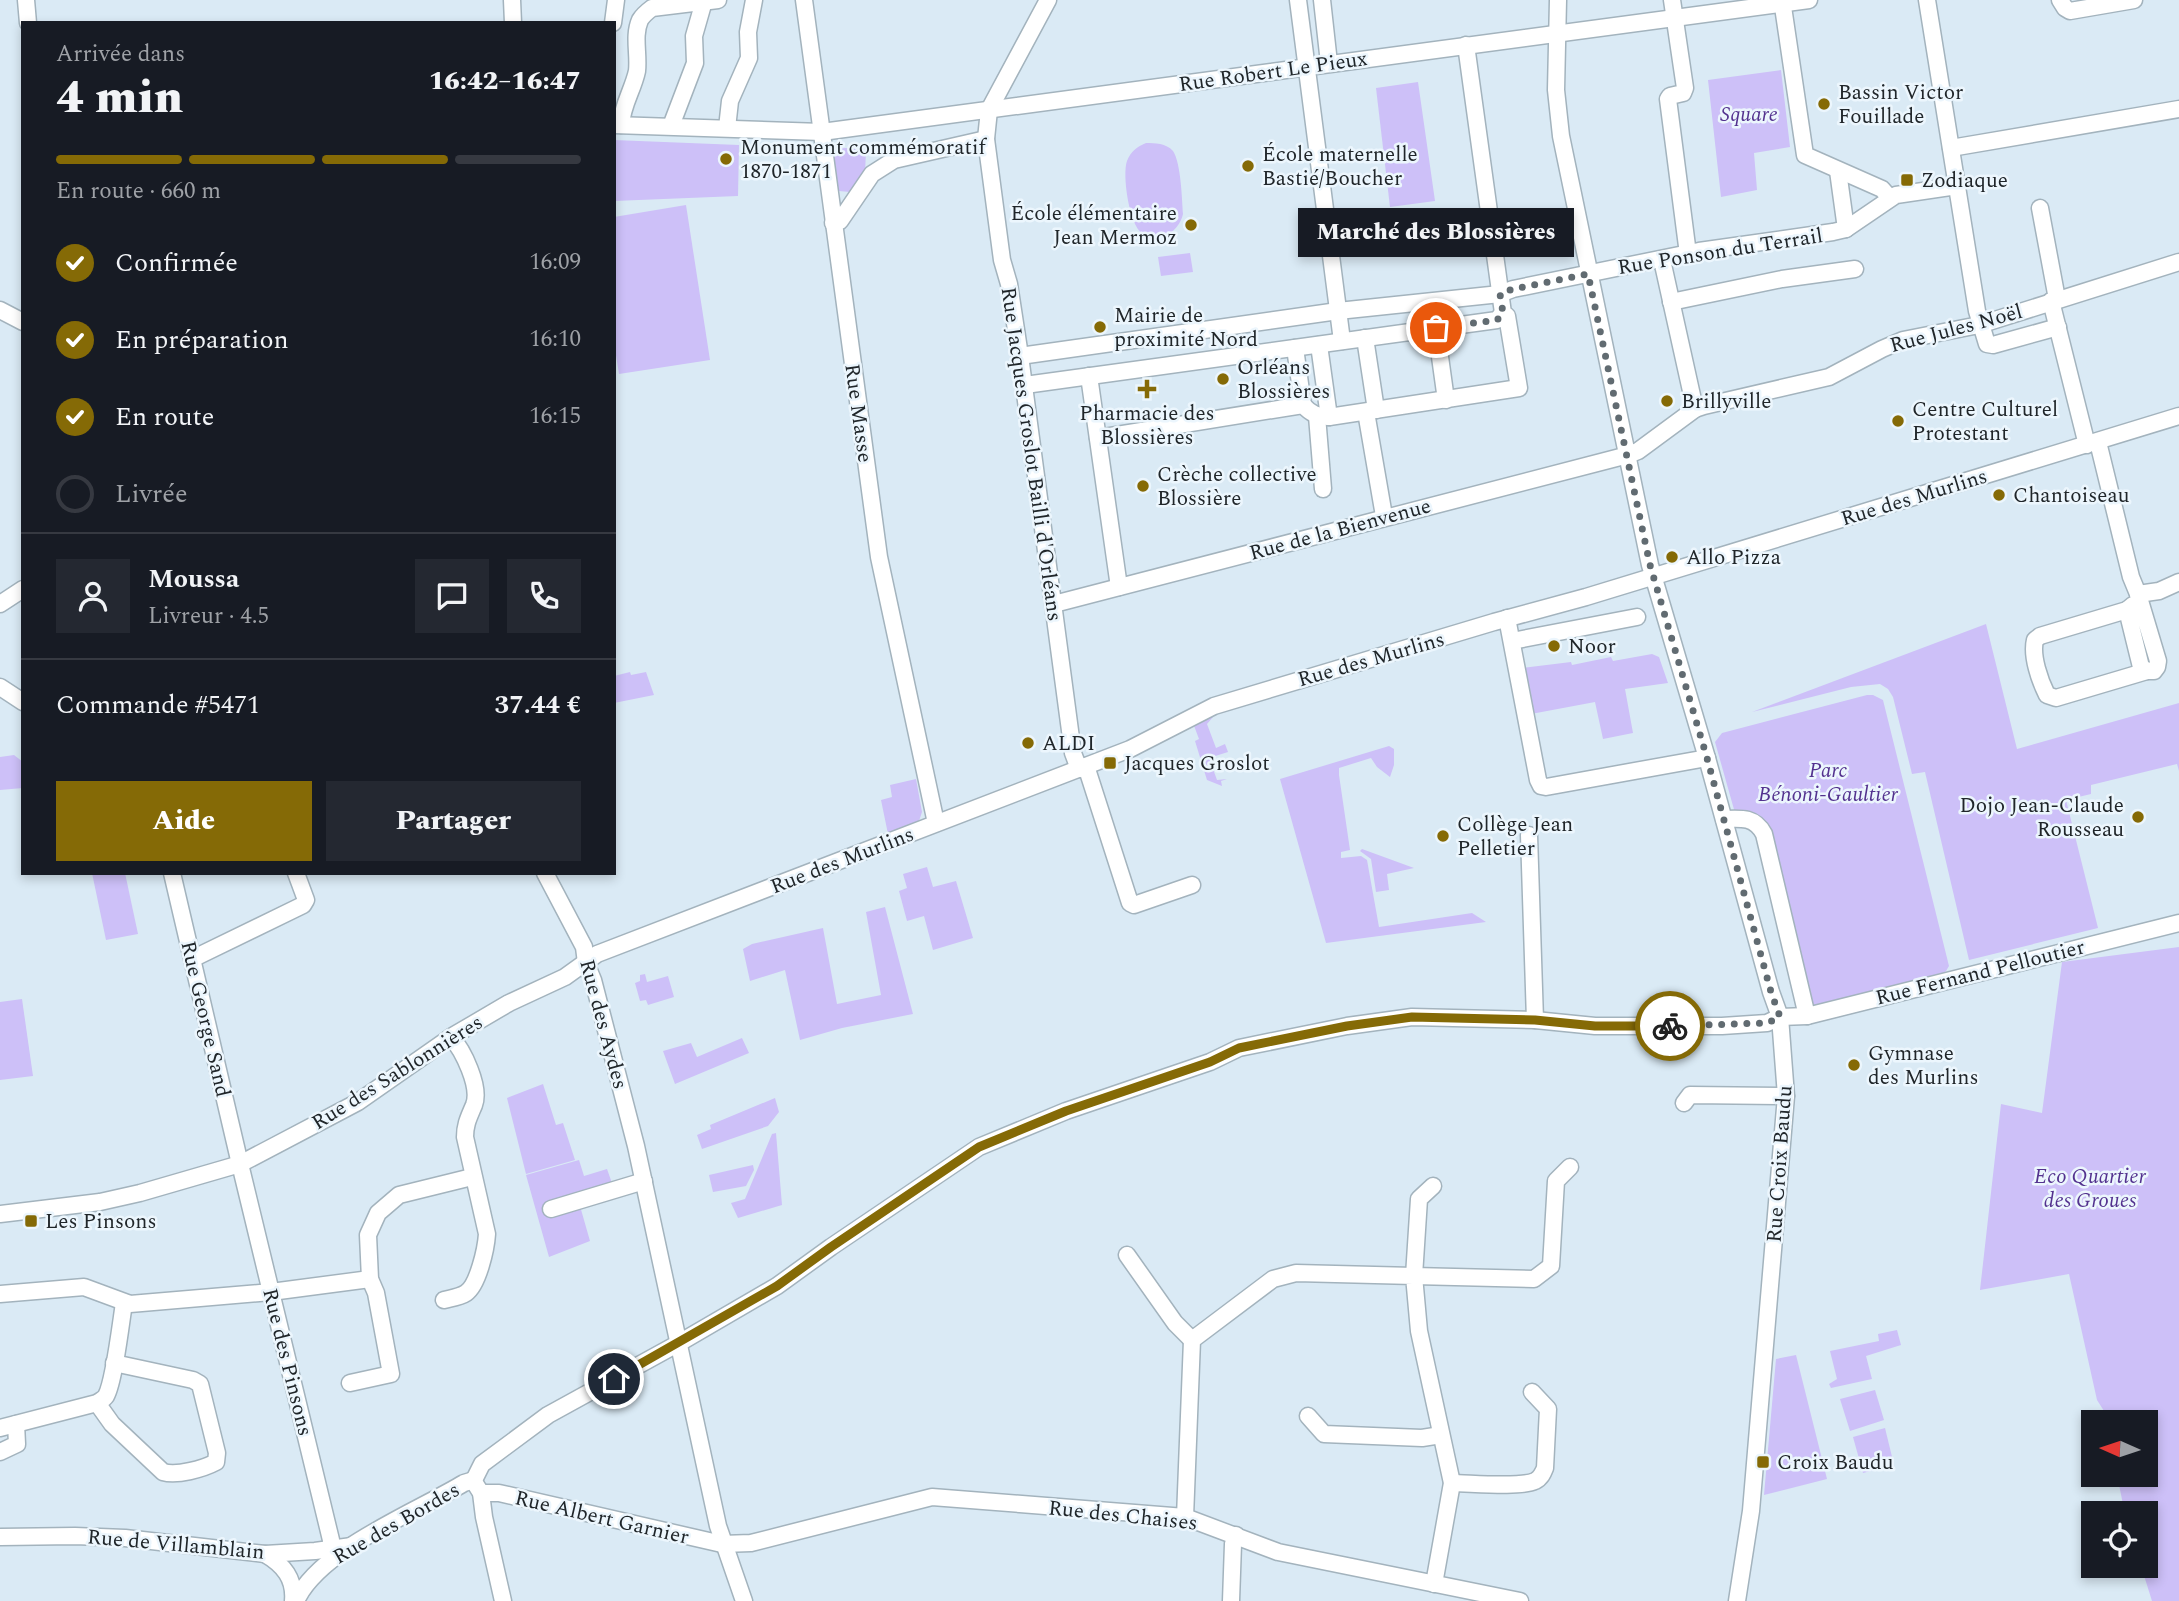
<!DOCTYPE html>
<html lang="fr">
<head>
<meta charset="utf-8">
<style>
  body { margin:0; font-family:Spectral,serif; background:#242831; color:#f1f3f6; height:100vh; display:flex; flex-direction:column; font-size:26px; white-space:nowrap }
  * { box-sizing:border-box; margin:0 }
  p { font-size:23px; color:#9ea1a6 }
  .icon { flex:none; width:38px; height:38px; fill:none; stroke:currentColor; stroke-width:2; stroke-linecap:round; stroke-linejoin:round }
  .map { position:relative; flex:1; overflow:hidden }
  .drawer { position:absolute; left:21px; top:21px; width:595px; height:854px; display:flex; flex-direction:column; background:#171b24; border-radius:0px; box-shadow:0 4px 10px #0003 }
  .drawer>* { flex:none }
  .needle { width:46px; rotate:273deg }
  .fabs { position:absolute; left:2081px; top:1410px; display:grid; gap:14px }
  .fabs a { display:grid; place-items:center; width:77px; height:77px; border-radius:0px; background:#171b24; box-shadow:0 4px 10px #0003; font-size:35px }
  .pin { position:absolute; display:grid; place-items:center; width:60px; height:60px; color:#fff; margin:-30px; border:4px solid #fff; border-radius:50%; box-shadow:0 2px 7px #0007 }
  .courier { position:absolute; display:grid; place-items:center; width:70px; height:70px; margin:-35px; border:5px solid #856a06; border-radius:50%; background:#fff; color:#222; box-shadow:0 2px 9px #0007 }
  .bubble { position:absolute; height:49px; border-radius:0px; background:#171b24; box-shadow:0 4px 10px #0003; font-size:23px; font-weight:800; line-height:49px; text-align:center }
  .summary em { font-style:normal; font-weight:800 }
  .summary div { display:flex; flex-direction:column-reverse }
  .summary { display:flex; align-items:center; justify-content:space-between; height:119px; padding:0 35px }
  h1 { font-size:46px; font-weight:800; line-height:52px }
  .bar { display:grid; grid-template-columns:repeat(4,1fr); gap:10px 7px; align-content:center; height:84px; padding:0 35px }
  .bar i { height:9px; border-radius:5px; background:#363941 }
  .bar .selected { background:#856a06 }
  .bar p { grid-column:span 4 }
  .line { display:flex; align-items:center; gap:18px; padding:0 35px; border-top:2px solid #363941 }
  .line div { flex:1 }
  .round { display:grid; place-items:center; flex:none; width:74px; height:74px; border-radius:0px; background:#242831 }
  ol { padding:0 35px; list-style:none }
  li { display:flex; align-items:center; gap:21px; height:77px }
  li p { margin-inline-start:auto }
  li .icon { padding:7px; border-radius:50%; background:#856a06; color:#fff; stroke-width:4 }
  li:last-child { color:#9ea1a6 }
  li i { width:38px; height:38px; border:4px solid #363941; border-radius:50% }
  .action { display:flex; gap:14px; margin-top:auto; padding:14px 35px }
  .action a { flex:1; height:80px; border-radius:0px; background:#856a06; color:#fff; font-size:28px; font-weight:800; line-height:80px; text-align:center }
  .action a+a { background:#242831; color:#f1f3f6 }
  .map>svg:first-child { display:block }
  .green { fill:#cdc0f8 }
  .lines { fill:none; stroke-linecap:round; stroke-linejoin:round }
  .minor-casing { stroke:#a3b3bd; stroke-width:19 }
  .minor { stroke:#fff; stroke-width:16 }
  .done { stroke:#616b71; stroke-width:7; stroke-dasharray:0 12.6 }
  .route { stroke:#856a06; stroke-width:9 }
  .poi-dot { fill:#856a06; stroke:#ecf6fd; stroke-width:2.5 }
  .labels { text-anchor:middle; stroke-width:5; stroke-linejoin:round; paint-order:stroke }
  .street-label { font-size:21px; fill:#20262a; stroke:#ecf6fd }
  .poi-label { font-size:21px; fill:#20262a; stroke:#ecf6fd; text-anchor:start }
  .park-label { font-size:21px; font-style:italic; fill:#53328f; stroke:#ecf6fd }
</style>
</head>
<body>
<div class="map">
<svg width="2179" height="1601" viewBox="0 0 2179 1601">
  <rect width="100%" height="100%" fill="#daeaf5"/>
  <g class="green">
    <path d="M1781,70L1790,147L1754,153L1757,190L1721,197L1708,80Z"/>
    <path d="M1418,82L1435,201L1390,207L1376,88Z"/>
    <path d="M614,140L739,145L738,196L614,201Z"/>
    <path d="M1146,143C1155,143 1166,143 1173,151C1181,163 1182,199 1183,214C1179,232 1159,245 1142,233C1129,225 1122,174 1127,161C1131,151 1137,147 1146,143Z"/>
    <path d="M846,148L866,150L865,174L850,192L839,191L836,187L831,153L833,149Z"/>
    <path d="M686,205L710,360L619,374L614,343V217Z"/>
    <path d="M1190,253L1193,272L1161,276L1158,257Z"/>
    <path d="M1986,624L2017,749L2179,703V771L2177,764L2091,785V794L2066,800L2098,928L1969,960L1925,772L1912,774L1893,697L1888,689L1880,684L1851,687L1752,712Z"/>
    <path d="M1652,654L1659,657L1668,683L1625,689L1633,733L1603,739L1595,702L1531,714L1522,668L1571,662L1572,665L1611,657L1613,661Z"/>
    <path d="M630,672L631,675L646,672L654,695L614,703V676Z"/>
    <path d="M1867,695H1873L1883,700L1949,966L1946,971L1938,977L1808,1010L1768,824C1759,812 1749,811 1735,813L1715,742L1722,733Z"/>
    <path d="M1211,715L1213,717L1207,724L1216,748L1225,744L1228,752L1209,758L1217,780L1227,779L1221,781L1222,786L1207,780L1195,741L1199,739L1193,723Z"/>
    <path d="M1389,746L1394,749V765L1390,777L1377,767L1371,758L1339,768V775L1350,850L1341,852V858L1361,856L1367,860L1379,927L1472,913L1486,922L1326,943L1280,779Z"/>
    <path d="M14,755L23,762V788L0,790V757Z"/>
    <path d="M916,779L922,812L919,821L888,834L881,800L892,797L890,785Z"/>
    <path d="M1362,849L1414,868L1387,874L1389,890L1376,892L1371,859L1360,851Z"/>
    <path d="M927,867L933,887L956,881L973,938L933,950L924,916L907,921L899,891L907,888L903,874Z"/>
    <path d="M92,873H125L138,934L106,940Z"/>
    <path d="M885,907L913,1014L842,1028L800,1040L785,970L750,981L743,949L752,944L823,928L837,1004L881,995L866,912Z"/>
    <path d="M2179,947V1601H2152L2141,1566H2146V1514H2125L2117,1475H2146V1423H2107L2104,1411L2097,1400L2069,1274L1980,1290L2001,1104L2042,1113L2062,962Z"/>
    <path d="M645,974L647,982L668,976L674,997L648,1005L646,1000L640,1001L635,983L640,981V975Z"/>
    <path d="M22,999L33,1076L0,1080V1002Z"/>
    <path d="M742,1038L749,1053L675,1084L663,1051L691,1043L697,1057Z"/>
    <path d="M543,1084L556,1125L563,1123L575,1160L526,1174L507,1098Z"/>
    <path d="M775,1098L779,1112L768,1126L702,1149L697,1135L711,1129L710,1125Z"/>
    <path d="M776,1133L782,1205L738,1218L731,1203L745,1199L772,1134Z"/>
    <path d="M579,1160L584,1176L607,1169L613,1186L580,1206L590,1241L549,1257L526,1175Z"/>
    <path d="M753,1165L754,1170L746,1186L713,1192L709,1175Z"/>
    <path d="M1897,1330L1901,1345L1866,1356L1872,1379L1831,1388L1829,1384L1837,1379L1830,1351L1879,1341L1878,1334Z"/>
    <path d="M1796,1355L1827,1479L1764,1495L1776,1359Z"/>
    <path d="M1875,1390L1884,1420L1850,1431L1840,1399Z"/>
    <path d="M1885,1428L1894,1465L1863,1473L1853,1437Z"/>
  </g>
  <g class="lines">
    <g class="minor-casing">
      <g id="minor">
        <path d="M26,0L28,23"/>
        <path d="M512,0L513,23"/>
        <path d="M804,0L879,557L936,823"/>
        <path d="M1048,0L989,110L986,139L1002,260L1009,284L1020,356L1073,753L1079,769"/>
        <path d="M1298,0L1342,341"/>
        <path d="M1322,0L1329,63"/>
        <path d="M1558,0L1556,90L1561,136L1650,565L1707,758L1771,992L1780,1017L1786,1096L1751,1511L1737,1601"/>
        <path d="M1672,0L1685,88L1683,93L1670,96L1668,99L1688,254"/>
        <path d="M1782,0L1805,155L1882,189L1890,198"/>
        <path d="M1927,0L1977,311L1987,344L1993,345L2058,327"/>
        <path d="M2060,0L2065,8L2070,11L2134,0"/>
        <path d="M613,23L616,0"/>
        <path d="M614,125L822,132L1809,0"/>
        <path d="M621,125C622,105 633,90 637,71C639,54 633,36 640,20C643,15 648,11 652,8L718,0"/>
        <path d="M671,126L695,63L694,36L704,1"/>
        <path d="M727,128L730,101L749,58L748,32L754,0"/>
        <path d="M1951,148L2179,109"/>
        <path d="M1838,171L1846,229"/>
        <path d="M2040,208L2057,299"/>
        <path d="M833,223L840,221L872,174L894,160L986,139"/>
        <path d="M1662,260L1695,409"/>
        <path d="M2051,301L2087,445"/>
        <path d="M1671,302L1782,279L1855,269"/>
        <path d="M0,310L23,322"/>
        <path d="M1436,328L1446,400"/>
        <path d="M1365,338L1376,410"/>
        <path d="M1319,345L1329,417"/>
        <path d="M1295,348L1303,405"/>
        <path d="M1020,356L1338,311L1500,294L1513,289L1699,251L1833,232L1846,229L1896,195L1957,186"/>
        <path d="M1089,376L1119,587"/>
        <path d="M1025,385L1497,320L1503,313"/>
        <path d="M1366,412L1384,516"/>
        <path d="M1317,416L1323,489"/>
        <path d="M1098,438L1303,405C1311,414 1317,416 1329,417L1519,388L1507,316L1503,313L1466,45"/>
        <path d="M2098,442L2131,577L2138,594L2159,591L2179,582"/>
        <path d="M0,604L23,589"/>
        <path d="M1054,604L1628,455L1638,451L1695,409L1704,406L1829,377L1882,349L1903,340L1979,325L2179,262"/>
        <path d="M2133,605L2127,610L2141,667L2147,671H2154L2157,667L2158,661L2138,594"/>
        <path d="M2127,610L2040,636L2035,640C2031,656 2040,681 2047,695L2056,698L2147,671"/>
        <path d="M1507,618L1538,780L1541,786L1546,787L1707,758"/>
        <path d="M1512,641L1637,617"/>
        <path d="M0,687L23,702"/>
        <path d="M1086,766L1130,903L1134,905L1192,885"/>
        <path d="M1724,819C1742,818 1755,817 1764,834L1807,1016"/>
        <path d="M1529,835L1535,1020"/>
        <path d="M172,873L240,1164L331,1540V1560"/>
        <path d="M545,873L584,947L586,963L593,980L636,1146L718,1526L744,1601"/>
        <path d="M192,959L303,905L306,900L296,873"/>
        <path d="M1684,1103L1690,1095L1786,1096"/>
        <path d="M1433,1186L1419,1199L1414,1276L1534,1279L1551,1266L1556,1181L1570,1167"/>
        <path d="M551,1209L644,1181"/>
        <path d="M0,1214L100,1202L140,1193L240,1164L358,1102L451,1037L509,1003L565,977L597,954L1130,749L1214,706L1494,622L1586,597L2179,416"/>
        <path d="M1127,1255L1175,1323L1192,1340"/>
        <path d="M0,1294L84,1287L130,1304L271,1292L370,1279"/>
        <path d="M444,1300C452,1298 460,1297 466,1293C478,1285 486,1249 487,1234L465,1137C465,1124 469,1117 474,1105C481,1087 463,1050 451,1037"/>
        <path d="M350,1383L391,1374L376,1293L370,1279L368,1235L378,1213L399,1195L472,1177"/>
        <path d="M97,1403L112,1424L163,1472C177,1476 203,1469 216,1462L217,1453L200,1384L193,1380L114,1363"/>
        <path d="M1308,1416L1324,1434L1422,1438L1441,1435"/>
        <path d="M0,1428L97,1403C100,1401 104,1399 106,1396C114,1382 121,1322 124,1303"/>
        <path d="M0,1452L17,1444L16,1424"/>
        <path d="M474,1480L482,1464L548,1415L679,1343L777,1286L831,1247L979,1147L1066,1111L1210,1062L1239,1048L1347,1026L1412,1017L1535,1020L1595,1026H1722L1767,1023L1780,1017L1807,1016L2179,923"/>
        <path d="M1452,1483C1470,1483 1520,1488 1535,1481C1541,1478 1543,1473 1545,1468L1548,1409L1532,1392"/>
        <path d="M476,1485L481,1493L484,1517L503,1601"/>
        <path d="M481,1493H499L722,1544L751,1543L932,1497L1185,1517L1278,1552L1520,1601"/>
        <path d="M1185,1517L1192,1340L1273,1279L1296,1273L1414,1276L1419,1331L1452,1483L1434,1584"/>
        <path d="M0,1537L75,1536L125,1538L265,1554L315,1551L352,1546"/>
        <path d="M265,1554C284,1565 295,1579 293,1601"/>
        <path d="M296,1601C319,1550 416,1512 464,1483L474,1480"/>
        <path d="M1231,1601L1233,1544L1236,1535"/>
      </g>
    </g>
    <use href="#minor" class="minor"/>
  </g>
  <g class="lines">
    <path class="done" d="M1436,328L1497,320L1503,313L1500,294L1513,289L1588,274L1650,565L1707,758L1771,992L1780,1017L1767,1023L1670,1026"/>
    <path class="route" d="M614,1379L777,1286L831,1247L979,1147L1066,1111L1210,1062L1239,1048L1347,1026L1412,1017L1535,1020L1595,1026H1670"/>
  </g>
  <g class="poi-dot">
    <circle cx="1824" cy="104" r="7"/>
    <circle cx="726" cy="159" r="7"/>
    <circle cx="1248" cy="166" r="7"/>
    <rect x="1900" y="173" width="14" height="14" rx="3.5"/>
    <circle cx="1191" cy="225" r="7"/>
    <circle cx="1100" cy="327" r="7"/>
    <circle cx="1223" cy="379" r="7"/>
    <path d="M1143.5 378.5h7v7h7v7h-7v7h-7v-7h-7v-7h7z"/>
    <circle cx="1667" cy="401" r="7"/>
    <circle cx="1898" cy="421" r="7"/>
    <circle cx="1143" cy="486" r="7"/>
    <circle cx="1999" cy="495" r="7"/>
    <circle cx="1672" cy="557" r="7"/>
    <circle cx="1554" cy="646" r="7"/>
    <circle cx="1028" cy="743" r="7"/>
    <rect x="1103" y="756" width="14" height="14" rx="3.5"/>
    <circle cx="2138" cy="817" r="7"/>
    <circle cx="1443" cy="836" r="7"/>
    <circle cx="1854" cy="1065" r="7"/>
    <rect x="24" y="1214" width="14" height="14" rx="3.5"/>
    <rect x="1756" y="1455" width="14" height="14" rx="3.5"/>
  </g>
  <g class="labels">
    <g class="street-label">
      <text transform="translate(1273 71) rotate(-8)" y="7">Rue Robert Le Pieux</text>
      <text transform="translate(1720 251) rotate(-9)" y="7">Rue Ponson du Terrail</text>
      <text transform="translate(1956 328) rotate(-15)" y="7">Rue Jules Noël</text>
      <text transform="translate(859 413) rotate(82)" y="7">Rue Masse</text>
      <text transform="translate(1032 454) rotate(82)" y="7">Rue Jacques Groslot Bailli d'Orléans</text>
      <text transform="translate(1914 497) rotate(-17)" y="7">Rue des Murlins</text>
      <text transform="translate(1340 529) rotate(-15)" y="7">Rue de la Bienvenue</text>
      <text transform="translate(1371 659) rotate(-16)" y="7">Rue des Murlins</text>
      <text transform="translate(842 860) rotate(-21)" y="7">Rue des Murlins</text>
      <text transform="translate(1980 972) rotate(-14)" y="7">Rue Fernand Pelloutier</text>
      <text transform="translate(206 1019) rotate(77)" y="7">Rue George Sand</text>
      <text transform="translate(604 1024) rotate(75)" y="7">Rue des Aydes</text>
      <text transform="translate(397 1072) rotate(-32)" y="7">Rue des Sablonnières</text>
      <text transform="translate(1779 1164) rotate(-86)" y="7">Rue Croix Baudu</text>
      <text transform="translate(288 1362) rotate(76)" y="7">Rue des Pinsons</text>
      <text transform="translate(1123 1515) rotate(6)" y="7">Rue des Chaises</text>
      <text transform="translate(602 1517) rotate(13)" y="7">Rue Albert Garnier</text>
      <text transform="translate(396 1523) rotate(-30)" y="7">Rue des Bordes</text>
      <text transform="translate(176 1544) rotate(5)" y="7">Rue de Villamblain</text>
    </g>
    <g class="poi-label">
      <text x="1838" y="99">Bassin Victor<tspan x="1838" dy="24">Fouillade</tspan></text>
      <text x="740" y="154">Monument commémoratif<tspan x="740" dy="24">1870-1871</tspan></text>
      <text x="1262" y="161">École maternelle<tspan x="1262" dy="24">Bastié/Boucher</tspan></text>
      <text x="1921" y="187">Zodiaque</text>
      <text x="1177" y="220" text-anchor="end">École élémentaire<tspan x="1177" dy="24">Jean Mermoz</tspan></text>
      <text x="1114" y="322">Mairie de<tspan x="1114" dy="24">proximité Nord</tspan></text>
      <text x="1237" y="374">Orléans<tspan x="1237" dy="24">Blossières</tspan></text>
      <text x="1681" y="408">Brillyville</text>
      <text x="1912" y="416">Centre Culturel<tspan x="1912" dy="24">Protestant</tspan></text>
      <text x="1147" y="420" text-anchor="middle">Pharmacie des<tspan x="1147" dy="24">Blossières</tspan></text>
      <text x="1157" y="481">Crèche collective<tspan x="1157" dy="24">Blossière</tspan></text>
      <text x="2013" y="502">Chantoiseau</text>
      <text x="1686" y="564">Allo Pizza</text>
      <text x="1568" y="653">Noor</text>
      <text x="1042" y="750">ALDI</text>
      <text x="1124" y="770">Jacques Groslot</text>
      <text x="2124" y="812" text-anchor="end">Dojo Jean-Claude<tspan x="2124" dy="24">Rousseau</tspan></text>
      <text x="1457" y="831">Collège Jean<tspan x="1457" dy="24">Pelletier</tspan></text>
      <text x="1868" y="1060">Gymnase<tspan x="1868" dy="24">des Murlins</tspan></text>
      <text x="45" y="1228">Les Pinsons</text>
      <text x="1777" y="1469">Croix Baudu</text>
    </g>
    <g class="park-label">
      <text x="1749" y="121">Square</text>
      <text x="1828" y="777">Parc<tspan x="1828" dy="24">Bénoni-Gaultier</tspan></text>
      <text x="2090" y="1183">Eco Quartier<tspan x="2090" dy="24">des Groues</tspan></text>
    </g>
  </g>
</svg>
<div class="fabs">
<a><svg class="needle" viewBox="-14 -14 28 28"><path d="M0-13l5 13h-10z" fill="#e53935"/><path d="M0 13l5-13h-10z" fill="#9ea1a6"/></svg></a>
<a><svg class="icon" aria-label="locate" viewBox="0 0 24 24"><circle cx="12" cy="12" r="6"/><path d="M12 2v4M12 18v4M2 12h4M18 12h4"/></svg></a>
</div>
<div class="pin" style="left:1436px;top:328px;background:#ea580c"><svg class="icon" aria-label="bag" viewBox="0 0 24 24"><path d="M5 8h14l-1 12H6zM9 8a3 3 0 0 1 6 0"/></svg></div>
<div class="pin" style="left:614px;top:1379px;background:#1f2937"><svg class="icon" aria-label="home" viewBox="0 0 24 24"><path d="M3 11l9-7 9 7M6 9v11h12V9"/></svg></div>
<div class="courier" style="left:1670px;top:1026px"><svg class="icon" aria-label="bike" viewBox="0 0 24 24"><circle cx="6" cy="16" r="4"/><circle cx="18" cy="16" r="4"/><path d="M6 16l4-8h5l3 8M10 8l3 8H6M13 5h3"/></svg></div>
<div class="bubble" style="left:1298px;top:208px;width:276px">Marché des Blossières</div>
<section class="drawer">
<div class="summary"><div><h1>4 min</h1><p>Arrivée dans</p></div><em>16:42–16:47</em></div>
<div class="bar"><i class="selected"></i><i class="selected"></i><i class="selected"></i><i></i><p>En route · 660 m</p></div>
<ol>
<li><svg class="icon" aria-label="check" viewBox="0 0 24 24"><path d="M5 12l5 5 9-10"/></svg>Confirmée<p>16:09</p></li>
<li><svg class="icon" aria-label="check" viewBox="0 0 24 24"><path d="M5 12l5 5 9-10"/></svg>En préparation<p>16:10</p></li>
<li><svg class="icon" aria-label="check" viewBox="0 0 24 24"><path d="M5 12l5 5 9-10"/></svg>En route<p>16:15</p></li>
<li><i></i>Livrée</li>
</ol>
<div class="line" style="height:126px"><a class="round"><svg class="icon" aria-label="person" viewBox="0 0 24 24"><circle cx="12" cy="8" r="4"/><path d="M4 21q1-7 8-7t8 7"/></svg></a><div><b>Moussa</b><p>Livreur · 4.5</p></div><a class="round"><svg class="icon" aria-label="chat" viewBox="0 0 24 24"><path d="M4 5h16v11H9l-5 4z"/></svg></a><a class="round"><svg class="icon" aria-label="phone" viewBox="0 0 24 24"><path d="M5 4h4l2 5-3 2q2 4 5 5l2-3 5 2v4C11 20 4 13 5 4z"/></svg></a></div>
<div class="line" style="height:91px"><div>Commande #5471</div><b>37.44 €</b></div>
<div class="action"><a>Aide</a><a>Partager</a></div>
</section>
</div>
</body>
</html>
